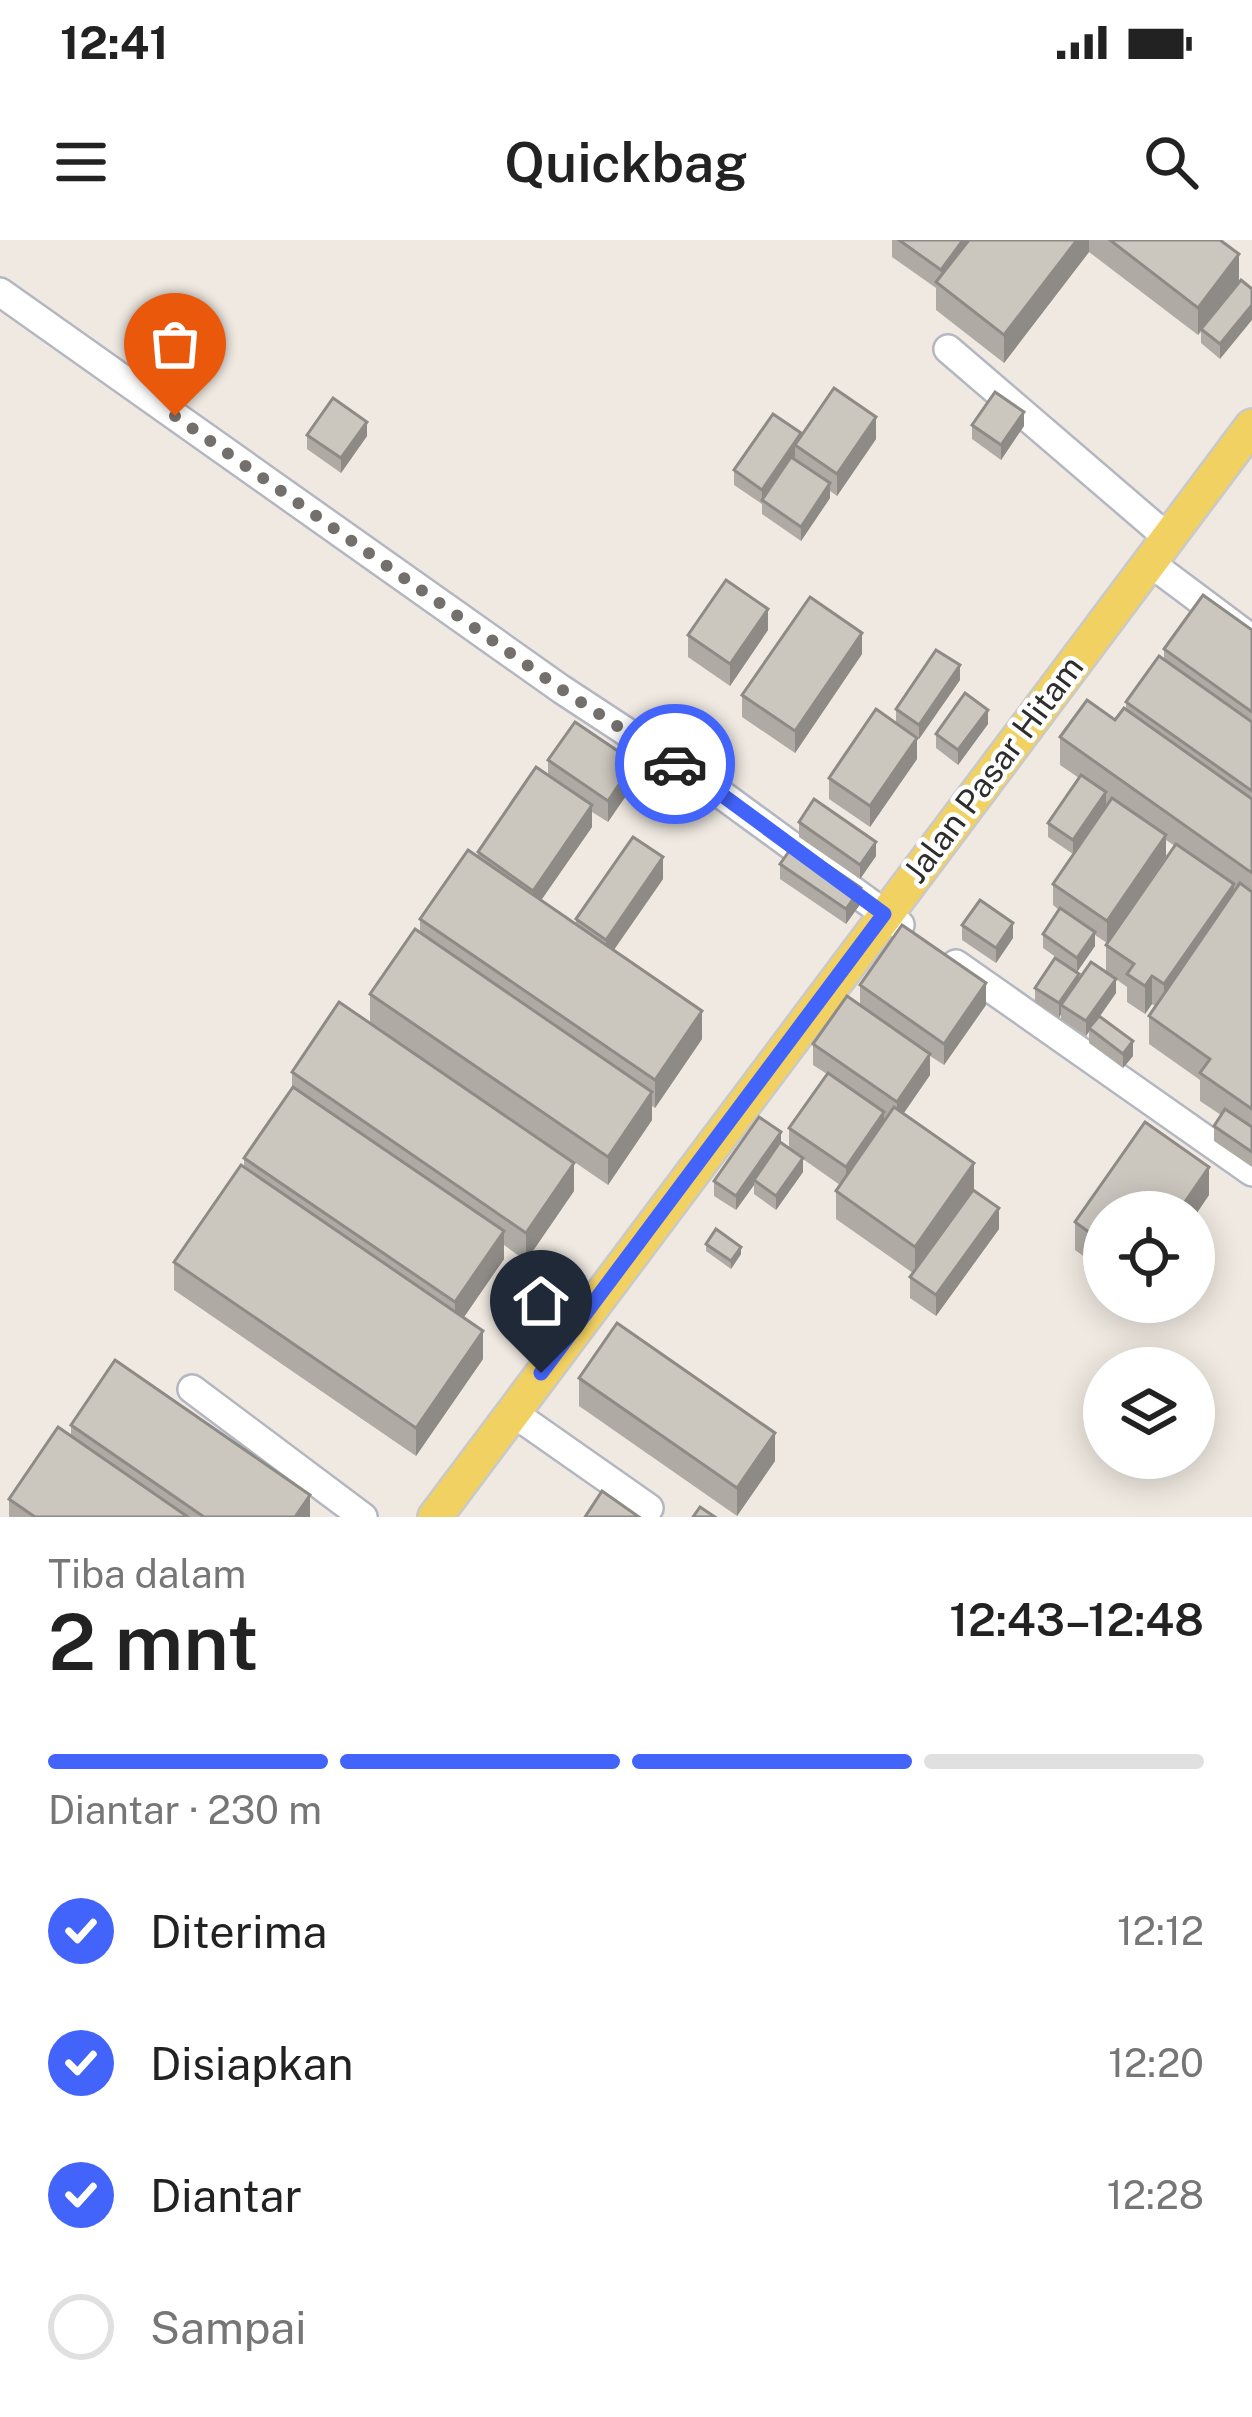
<!DOCTYPE html>
<html lang="id">
<head>
<meta charset="utf-8">
<style>
  body { margin:0; font-family:"Public Sans",sans-serif; background:#f2f2f2; color:#222; height:100vh; display:flex; flex-direction:column; font-size:45px; white-space:nowrap }
  * { box-sizing:border-box; margin:0 }
  p { font-size:39px; color:#767676 }
  .icon { flex:none; width:66px; height:66px; fill:none; stroke:currentColor; stroke-width:2; stroke-linecap:round; stroke-linejoin:round }
  .map { position:relative; height:1277px; overflow:hidden }
  .details { display:flex; flex-direction:column; background:#fff; flex:1 }
  .details>* { flex:none }
  .controls { position:absolute; left:1083px; top:951px; display:grid; gap:24px }
  .controls a { display:grid; place-items:center; width:132px; height:132px; border-radius:50%; background:#fff; box-shadow:0 6px 30px #0003; font-size:60px }
  .pin { position:absolute; display:grid; place-items:center; width:102px; height:102px; color:#fff; margin:-123px -51px; border-radius:50% 50% 50% 0; rotate:-45deg; box-shadow:0 0 12px #0007 }
  .pin .icon { rotate:45deg }
  .courier { position:absolute; display:grid; place-items:center; width:120px; height:120px; margin:-60px; border:9px solid #4264fb; border-radius:50%; background:#fff; color:#222; box-shadow:0 3px 15px #0007 }
  .headline em { font-style:normal; font-weight:600 }
  .headline div { display:flex; flex-direction:column-reverse }
  .headline { display:flex; align-items:center; justify-content:space-between; height:204px; padding:0 48px }
  h1 { font-size:78px; font-weight:600; line-height:90px }
  .bar { display:grid; grid-template-columns:repeat(4,1fr); gap:18px 12px; align-content:center; height:144px; padding:0 48px }
  .bar i { height:15px; border-radius:9px; background:#e0e0e0 }
  .bar .selected { background:#4264fb }
  .bar p { grid-column:span 4 }
  ol { padding:0 48px; list-style:none }
  li { display:flex; align-items:center; gap:36px; height:132px }
  li p { margin-inline-start:auto }
  li .icon { padding:12px; border-radius:50%; background:#4264fb; color:#fff; stroke-width:4 }
  li:last-child { color:#767676 }
  li i { width:66px; height:66px; border:6px solid #e0e0e0; border-radius:50% }
  .status { display:flex; justify-content:space-between; align-items:center; height:84px; padding:0 60px; background:#fff; direction:ltr }
  .status svg { height:33px; fill:currentColor }
  header { display:flex; justify-content:space-between; align-items:center; height:156px; padding:0 48px; background:#fff; font-size:54px; font-weight:600 }
  .map>svg:first-child { display:block }
  .lines { fill:none; stroke-linecap:round; stroke-linejoin:round }
  .minor-casing { stroke:#b4b7c1; stroke-width:32 }
  .major-casing { stroke:#c9c9c9; stroke-width:38 }
  .minor { stroke:#fff; stroke-width:27 }
  .major { stroke:#f2d163; stroke-width:33 }
  .wall { fill:#afaba4 }
  .shaded-wall { fill:#8e8b86 }
  .building { fill:#cbc7bf; stroke:#8e8b86; stroke-width:3 }
  .done { stroke:#726f6d; stroke-width:12; stroke-dasharray:0 21.6 }
  .route { stroke:#4264fb; stroke-width:15 }
  .labels { text-anchor:middle; stroke-width:9; stroke-linejoin:round; paint-order:stroke }
  .street-label { font-size:33px; fill:#2e2e2e; stroke:#fff }
</style>
</head>
<body>
<div class="status"><b>12:41</b><svg viewBox="0 0 49 12"><path d="M0 12V9h3v3zM5 12V6h3v6zM10 12V3h3v9zM15 12V0h3v12zM26 1h20v11H26zM47 4h2v5h-2z"/></svg></div>
<header><svg class="icon" aria-label="menu" viewBox="0 0 24 24"><path d="M4 6h16M4 12h16M4 18h16"/></svg>Quickbag<svg class="icon" aria-label="search" viewBox="0 0 24 24"><circle cx="10" cy="10" r="6"/><path d="M15 15l6 6"/></svg></header>
<div class="map">
<svg width="1252" height="1277" viewBox="0 0 1252 1277">
  <rect width="100%" height="100%" fill="#efe9e1"/>
  <g class="lines">
    <g class="minor-casing">
      <g id="minor">
        <path d="M0,52L561,449L718,552L900,685"/>
        <path d="M948,109L1167,297"/>
        <path d="M1149,322L1252,399"/>
        <path d="M956,724L1252,932"/>
        <path d="M192,1149L363,1277"/>
        <path d="M512,1172L649,1268"/>
      </g>
    </g>
    <g class="major-casing">
      <path id="major" d="M435,1277L1252,186"/>
    </g>
    <use href="#minor" class="minor"/>
    <use href="#major" class="major"/>
  </g>
  <g class="wall">
    <path d="M892,0H1220V119L1201,103V92L1198,95L1089,12L1004,123L936,70V48L892,17Z"/>
    <path d="M972,185L1024,186L1001,220L972,199Z"/>
    <path d="M307,195L367,196L341,233L307,209Z"/>
    <path d="M801,196L876,199L837,256L830,251V258L801,301L762,274V264L734,245V230Z"/>
    <path d="M768,390L730,446L688,417V395Z"/>
    <path d="M1252,390V927L1214,901V886L1221,875L1200,861V840L1149,804V776L1155,766L1152,764L1145,774L1127,762V747L1116,739V753L1100,776L1133,816L1123,828L1089,803V791L1086,796L1061,779V774L1059,778L1035,762V748L1106,732V705L1175,606L1166,600V616L1107,703L1095,695V706L1077,732L1043,708V694L1059,670L1053,665V644L1073,614L1048,597V583L1079,538L1060,525V497L1115,480L1126,470V462L1164,420V409Z"/>
    <path d="M862,414L795,513L742,477V455Z"/>
    <path d="M960,440L919,499L896,483V469Z"/>
    <path d="M988,484L958,525L936,508V494Z"/>
    <path d="M917,519L870,587L829,559V538Z"/>
    <path d="M548,520L634,544L608,582L592,572V587L541,660L576,684V679L663,639L614,710L702,799L655,868L652,866V880L608,945L370,782V754L420,692V679L548,535Z"/>
    <path d="M799,582L876,616L860,639L799,597Z"/>
    <path d="M780,624L861,663L846,684L780,639Z"/>
    <path d="M962,685L1013,698L996,723L962,700Z"/>
    <path d="M860,745L986,765L944,825L930,816V835L903,874L974,950L999,989L936,1076L910,1058V1037L913,1033L836,979V951L840,945L803,919V932L776,970L754,954V945L736,970L714,956V941L781,902L789,909V888L827,834L813,825V804L860,764Z"/>
    <path d="M292,832L574,951L526,1021L504,1005V1019L464,1077L483,1119L416,1216L174,1050V1022L244,927V918L292,849Z"/>
    <path d="M1145,882L1209,927V955L1194,977V972H1104V1031L1075,1010V982Z"/>
    <path d="M706,1004L741,1014L731,1029L706,1011Z"/>
    <path d="M579,1138L775,1221L737,1276L579,1166Z"/>
    <path d="M71,1185L310,1277H9V1259L71,1196Z"/>
  </g>
  <g class="shaded-wall">
    <path d="M963,0H975L941,46V30Z"/>
    <path d="M1077,0H1089V12L1004,123V95Z"/>
    <path d="M1239,14V42L1201,89L1198,95V68Z"/>
    <path d="M1252,65V80L1220,119V104Z"/>
    <path d="M1024,172V186L1001,220V205Z"/>
    <path d="M876,177V199L837,256V234Z"/>
    <path d="M367,182V196L341,233V218Z"/>
    <path d="M801,193V208L795,205V216L764,262L762,260V250Z"/>
    <path d="M830,243V258L801,301V287Z"/>
    <path d="M768,369V390L730,446V424Z"/>
    <path d="M862,393V414L795,513V491Z"/>
    <path d="M960,425V440L919,499V485Z"/>
    <path d="M988,470V484L958,525V510Z"/>
    <path d="M917,498V519L870,587V566Z"/>
    <path d="M634,522V544L608,582V561Z"/>
    <path d="M1106,552V567L1073,614V600Z"/>
    <path d="M592,565V587L533,672V651Z"/>
    <path d="M1166,595V616L1107,703V681Z"/>
    <path d="M876,602V616L860,639V625Z"/>
    <path d="M663,617V639L606,721V700Z"/>
    <path d="M1234,644V672L1164,772V744Z"/>
    <path d="M861,648V663L846,684V669Z"/>
    <path d="M1013,683V698L996,723V708Z"/>
    <path d="M1095,692V706L1077,732V718Z"/>
    <path d="M1079,734V748L1061,765V774L1059,778V763Z"/>
    <path d="M1152,736V764L1145,774V746Z"/>
    <path d="M1116,739V753L1086,796V781Z"/>
    <path d="M986,743V765L944,825V804Z"/>
    <path d="M702,771V799L655,868V840Z"/>
    <path d="M1133,801V816L1123,828V814Z"/>
    <path d="M930,814V835L897,883V862Z"/>
    <path d="M652,852V880L608,945V917Z"/>
    <path d="M884,872V894L846,949V927Z"/>
    <path d="M781,892V906L754,940V945L736,970V956Z"/>
    <path d="M803,918V932L776,970V956Z"/>
    <path d="M574,923V951L526,1021V993Z"/>
    <path d="M974,923V951L915,1035V1007Z"/>
    <path d="M1209,927V955L1194,977V972H1178Z"/>
    <path d="M999,968V989L936,1076V1055Z"/>
    <path d="M504,991V1019L455,1090V1062Z"/>
    <path d="M741,1007V1014L731,1029V1021Z"/>
    <path d="M483,1091V1119L416,1216V1188Z"/>
    <path d="M775,1193V1221L737,1276V1248Z"/>
    <path d="M310,1255V1277H295Z"/>
  </g>
  <g class="building">
    <path d="M899,0H963L941,30Z"/>
    <path d="M969,0H1077L1004,95L936,42Z"/>
    <path d="M1110,0H1220L1239,14L1198,68Z"/>
    <path d="M1241,40L1252,49V65L1220,104L1201,89Z"/>
    <path d="M834,148L876,177L837,234L795,205Z"/>
    <path d="M995,152L1024,172L1001,205L972,185Z"/>
    <path d="M333,158L367,182L341,218L307,195Z"/>
    <path d="M773,174L801,193L762,250L734,230Z"/>
    <path d="M791,217L830,243L801,287L762,260Z"/>
    <path d="M726,340L768,369L730,424L688,395Z"/>
    <path d="M1203,355L1252,390V472L1164,409Z"/>
    <path d="M810,357L862,393L795,491L742,455Z"/>
    <path d="M936,410L960,425L919,485L896,469Z"/>
    <path d="M1159,416L1252,482V551L1126,462Z"/>
    <path d="M965,453L988,470L958,510L936,494Z"/>
    <path d="M1087,460L1115,480L1124,468L1252,559V633L1060,497Z"/>
    <path d="M876,469L917,498L870,566L829,538Z"/>
    <path d="M575,482L634,522L608,561L548,520Z"/>
    <path d="M536,527L592,565L533,651L478,612Z"/>
    <path d="M1081,535L1106,552L1073,600L1048,583Z"/>
    <path d="M1112,558L1166,595L1107,681L1053,644Z"/>
    <path d="M814,559L876,602L860,625L799,582Z"/>
    <path d="M633,597L663,617L606,700L576,679Z"/>
    <path d="M795,603L861,648L846,669L780,624Z"/>
    <path d="M1176,604L1234,644L1164,744L1152,736L1145,746L1127,734L1134,724L1106,705Z"/>
    <path d="M468,610L702,771L655,840L420,679Z"/>
    <path d="M1240,643L1252,652V869L1200,833L1210,819L1149,776Z"/>
    <path d="M980,660L1013,683L996,708L962,685Z"/>
    <path d="M1060,668L1095,692L1077,718L1043,694Z"/>
    <path d="M902,685L986,743L944,804L860,745Z"/>
    <path d="M415,689L652,852L608,917L370,754Z"/>
    <path d="M1055,718L1079,734L1059,763L1035,748Z"/>
    <path d="M1091,722L1116,739L1086,781L1061,765Z"/>
    <path d="M847,756L930,814L897,862L813,804Z"/>
    <path d="M339,762L574,923L526,993L292,832Z"/>
    <path d="M1099,776L1133,801L1123,814L1089,788Z"/>
    <path d="M828,833L884,872L846,927L789,888Z"/>
    <path d="M293,847L504,991L455,1062L244,918Z"/>
    <path d="M894,867L974,923L915,1007L836,951Z"/>
    <path d="M1225,869L1252,887V912L1214,886Z"/>
    <path d="M759,877L781,892L736,956L714,941Z"/>
    <path d="M1145,882L1209,927L1178,972H1104V1003L1075,982Z"/>
    <path d="M780,902L803,918L776,956L754,940Z"/>
    <path d="M241,925L483,1091L416,1188L174,1022Z"/>
    <path d="M973,950L999,968L936,1055L910,1037Z"/>
    <path d="M716,989L741,1007L731,1021L706,1004Z"/>
    <path d="M617,1083L775,1193L737,1248L579,1138Z"/>
    <path d="M115,1120L310,1255L295,1277H204L71,1185Z"/>
    <path d="M58,1187L188,1277H35L9,1259Z"/>
    <path d="M602,1251L639,1277H585Z"/>
    <path d="M700,1267L715,1277H693Z"/>
  </g>
  <g class="lines">
    <path class="done" d="M175,176L561,449L675,524"/>
    <path class="route" d="M541,1133L884,674L718,552L675,524"/>
  </g>
  <g class="labels">
    <g class="street-label">
      <text transform="translate(993 529) rotate(-53)" y="12">Jalan Pasar Hitam</text>
    </g>
  </g>
</svg>
<div class="controls">
<a><svg class="icon" aria-label="locate" viewBox="0 0 24 24"><circle cx="12" cy="12" r="6"/><path d="M12 2v4M12 18v4M2 12h4M18 12h4"/></svg></a>
<a><svg class="icon" aria-label="layers" viewBox="0 0 24 24"><path d="M12 4l9 5-9 5-9-5zM3 14l9 5 9-5"/></svg></a>
</div>
<div class="pin" style="left:175px;top:176px;background:#ea580c"><svg class="icon" aria-label="bag" viewBox="0 0 24 24"><path d="M5 8h14l-1 12H6zM9 8a3 3 0 0 1 6 0"/></svg></div>
<div class="pin" style="left:541px;top:1133px;background:#1f2937"><svg class="icon" aria-label="home" viewBox="0 0 24 24"><path d="M3 11l9-7 9 7M6 9v11h12V9"/></svg></div>
<div class="courier" style="left:675px;top:524px"><svg class="icon" aria-label="car" viewBox="0 0 24 24"><path d="M5 17H2v-5l4-1 3-4h7l3 4 3 1v5h-3M9 17h6M6 11h13"/><circle cx="7" cy="17" r="2"/><circle cx="17" cy="17" r="2"/></svg></div>
</div>
<section class="details">
<div class="headline"><div><h1>2 mnt</h1><p>Tiba dalam</p></div><em>12:43–12:48</em></div>
<div class="bar"><i class="selected"></i><i class="selected"></i><i class="selected"></i><i></i><p>Diantar · 230 m</p></div>
<ol>
<li><svg class="icon" aria-label="check" viewBox="0 0 24 24"><path d="M5 12l5 5 9-10"/></svg>Diterima<p>12:12</p></li>
<li><svg class="icon" aria-label="check" viewBox="0 0 24 24"><path d="M5 12l5 5 9-10"/></svg>Disiapkan<p>12:20</p></li>
<li><svg class="icon" aria-label="check" viewBox="0 0 24 24"><path d="M5 12l5 5 9-10"/></svg>Diantar<p>12:28</p></li>
<li><i></i>Sampai</li>
</ol>
</section>
</body>
</html>
